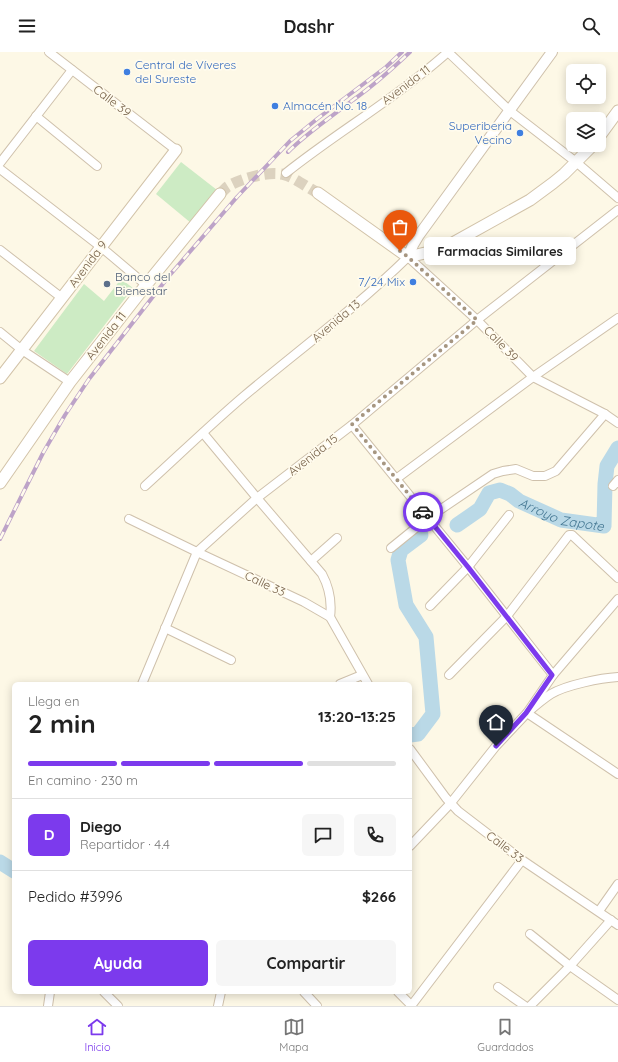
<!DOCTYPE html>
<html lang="es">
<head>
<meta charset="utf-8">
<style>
  body { margin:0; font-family:Quicksand,sans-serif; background:#f6f6f6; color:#222; height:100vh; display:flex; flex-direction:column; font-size:15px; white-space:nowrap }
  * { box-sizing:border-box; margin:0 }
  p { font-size:13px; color:#767676 }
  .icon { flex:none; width:22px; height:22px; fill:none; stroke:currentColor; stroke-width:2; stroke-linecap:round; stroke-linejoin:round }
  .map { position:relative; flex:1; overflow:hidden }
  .drawer { position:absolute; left:12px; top:630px; width:400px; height:312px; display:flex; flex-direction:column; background:#fff; border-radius:6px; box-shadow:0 2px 10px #0003 }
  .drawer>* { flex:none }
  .controls { position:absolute; left:566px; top:12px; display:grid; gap:8px }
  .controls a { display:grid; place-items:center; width:40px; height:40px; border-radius:6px; background:#fff; box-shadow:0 2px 10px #0003; font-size:20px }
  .pin { position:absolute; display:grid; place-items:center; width:34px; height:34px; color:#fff; margin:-41px -17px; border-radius:50% 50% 50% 0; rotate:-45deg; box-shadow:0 0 4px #0007 }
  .pin .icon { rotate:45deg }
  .courier { position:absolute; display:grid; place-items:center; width:40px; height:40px; margin:-20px; border:3px solid #7c3aed; border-radius:50%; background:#fff; color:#222; box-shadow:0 1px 5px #0007 }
  .bubble { position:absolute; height:28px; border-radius:6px; background:#fff; box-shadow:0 2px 10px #0003; font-size:13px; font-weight:800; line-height:28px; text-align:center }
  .headline em { font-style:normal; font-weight:800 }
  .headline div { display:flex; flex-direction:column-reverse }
  .headline { display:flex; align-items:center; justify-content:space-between; height:68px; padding:0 16px }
  h1 { font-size:26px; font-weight:800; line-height:30px }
  .bar { display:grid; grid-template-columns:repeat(4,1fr); gap:6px 4px; align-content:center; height:48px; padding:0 16px }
  .bar i { height:5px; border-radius:3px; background:#e0e0e0 }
  .bar .active { background:#7c3aed }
  .bar p { grid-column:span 4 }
  .line { display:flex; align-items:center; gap:10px; padding:0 16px; border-top:1px solid #e0e0e0 }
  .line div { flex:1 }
  .round { display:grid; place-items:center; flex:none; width:42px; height:42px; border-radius:6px; background:#f6f6f6 }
  .primary-button { display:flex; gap:8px; margin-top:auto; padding:8px 16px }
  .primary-button a { flex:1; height:46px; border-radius:6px; background:#7c3aed; color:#fff; font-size:16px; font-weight:800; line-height:46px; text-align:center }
  .primary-button a+a { background:#f6f6f6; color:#222 }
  header { display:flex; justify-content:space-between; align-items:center; height:52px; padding:0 16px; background:#fff; font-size:18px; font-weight:800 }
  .dock { display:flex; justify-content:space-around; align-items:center; height:56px; border-top:1px solid #e0e0e0; background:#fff; font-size:11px; color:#767676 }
  .dock a { display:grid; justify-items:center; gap:2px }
  .dock .active { color:#7c3aed }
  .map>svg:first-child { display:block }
  .green { fill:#cdebc4 }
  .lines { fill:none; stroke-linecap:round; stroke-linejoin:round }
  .river { stroke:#bad9e7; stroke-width:15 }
  .secondary-tunnel { stroke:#dcd2bf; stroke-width:11; stroke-dasharray:11 5.5; stroke-linecap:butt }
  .minor-casing { stroke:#cfc1ac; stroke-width:10 }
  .tertiary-casing { stroke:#cfc1ac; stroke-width:12 }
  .secondary-casing { stroke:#d2c3a9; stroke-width:13 }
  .minor { stroke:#fff; stroke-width:8 }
  .tertiary { stroke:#fff; stroke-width:10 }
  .secondary { stroke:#fff; stroke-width:11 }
  .rail-casing { stroke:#bda3c8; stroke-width:4 }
  .rail { stroke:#fffbed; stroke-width:2.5; stroke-dasharray:8; stroke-linecap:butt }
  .done { stroke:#a69681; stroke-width:4; stroke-dasharray:0 7.2 }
  .route { stroke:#7c3aed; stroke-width:5 }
  .shop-dot { fill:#3f7fe0; stroke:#fffbed; stroke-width:1.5 }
  .service-dot { fill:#5c6f8a; stroke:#fffbed; stroke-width:1.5 }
  .labels { text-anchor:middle; stroke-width:3.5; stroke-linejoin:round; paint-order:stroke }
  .shop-label { font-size:12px; fill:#366cbe; stroke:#fffbed; text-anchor:start }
  .street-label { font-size:12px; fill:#77624a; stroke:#fffbed }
  .service-label { font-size:12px; fill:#4e5e75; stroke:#fffbed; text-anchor:start }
  .water-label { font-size:13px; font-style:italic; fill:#457893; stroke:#fffbed }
</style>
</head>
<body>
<header><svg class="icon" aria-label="menu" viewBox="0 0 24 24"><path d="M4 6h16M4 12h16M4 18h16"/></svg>Dashr<svg class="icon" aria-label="search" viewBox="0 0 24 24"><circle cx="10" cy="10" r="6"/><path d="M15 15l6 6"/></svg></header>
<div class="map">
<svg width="618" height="954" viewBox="0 0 618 954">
  <rect width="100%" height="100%" fill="#fdf8e6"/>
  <g class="green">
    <path d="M181,110L217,138L191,171L156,142Z"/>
    <path d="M121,227L133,236L67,322L34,299L84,232L104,249Z"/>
  </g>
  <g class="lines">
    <g class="river">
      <path id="s1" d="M457,473L480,457L489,441L500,438L510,442L519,449L561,468L604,474L605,432L607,414L618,396"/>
      <path d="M410,683L418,682L433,662L426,585L406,553L398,508L401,498L421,483"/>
      <path d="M0,810L14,819"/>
    </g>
    <path class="secondary-tunnel" d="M220,142C222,140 225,137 227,135C239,127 270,118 285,123C295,126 308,136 318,141"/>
    <g class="minor-casing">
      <g id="minor">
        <path d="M49,0L176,98"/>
        <path d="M448,0L510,59L576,110L618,146"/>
        <path d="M36,64L97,114"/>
        <path d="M0,111L72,18"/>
        <path d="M0,117L101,195L146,233"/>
        <path d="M286,121C331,85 380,56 424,20C432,14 440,7 448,0"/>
        <path d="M0,198L62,246"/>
        <path d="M0,280L22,298L70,330"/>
        <path d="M352,373L468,515L553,623"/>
        <path d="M203,381L257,446L322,522C329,535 332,550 330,565"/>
        <path d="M396,427L533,325L618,266"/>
        <path d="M145,434C178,404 210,373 244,344C299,298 357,255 408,205L477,268L533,325L605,362L618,371"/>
        <path d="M613,434L618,428"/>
        <path d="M129,467L197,500L304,550L330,565L368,632"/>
        <path d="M391,496L428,466L493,422L503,419L516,417L533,424H545L556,419L605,362"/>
        <path d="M311,509L337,486"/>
        <path d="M430,554L468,515L509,463"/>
        <path d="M165,576L231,608"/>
        <path d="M449,623L507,564L569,483H572L618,526"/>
        <path d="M618,625C601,626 566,633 551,642C543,647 535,654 527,661L618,722"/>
        <path d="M142,632L197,500L257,446L352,373L477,268L618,158"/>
        <path d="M340,632L362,623"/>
        <path d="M410,697L446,746L458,759L522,808L618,873"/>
        <path d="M410,794L450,752L496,694L527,661L553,623L618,547"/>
        <path d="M599,859L618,832"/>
        <path d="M530,882L570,914L618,948"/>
        <path d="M498,935L525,954"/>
        <path d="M104,940L118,954"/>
        <path d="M304,940L317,954"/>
        <path d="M398,940L411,953"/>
        <path d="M48,954L50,940"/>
        <path d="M218,954L221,940"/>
        <path d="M411,954L522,808"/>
        <path d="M530,954L570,914L611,868"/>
      </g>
    </g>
    <g class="tertiary-casing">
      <path id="tertiary" d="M408,205L413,193L419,183L552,0"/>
    </g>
    <g class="secondary-casing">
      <g id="secondary">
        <path d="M599,85L618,59"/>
        <path d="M318,141L408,205L442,197L530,148L553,131L564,122L593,93"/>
        <path d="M0,326L176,98"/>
        <path d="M0,431L70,330L146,233L220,142"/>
      </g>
    </g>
    <use href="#minor" class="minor"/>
    <use href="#tertiary" class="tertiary"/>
    <use href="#secondary" class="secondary"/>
    <g class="rail-casing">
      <g id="rail">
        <path d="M288,100C307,81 331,65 353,48C373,34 392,17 410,0"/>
        <path d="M0,487L43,401L65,363L89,327L169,224L237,145L290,89L317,67L386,15L402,0"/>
      </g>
    </g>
    <use href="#rail" class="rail"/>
  </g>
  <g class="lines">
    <path class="done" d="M400,199L408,205L477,268L352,372L423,460"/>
    <path class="route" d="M423,460L468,515L552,623L526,661L496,694"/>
  </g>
  <g class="shop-dot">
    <circle cx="127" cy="20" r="4"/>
    <circle cx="275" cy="54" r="4"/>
    <circle cx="520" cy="81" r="4"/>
    <circle cx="413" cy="230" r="4"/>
  </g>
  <circle class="service-dot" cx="107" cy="232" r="4"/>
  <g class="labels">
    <g class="shop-label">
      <text x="135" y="17">Central de Víveres<tspan x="135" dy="14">del Sureste</tspan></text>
      <text x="283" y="58">Almacén No. 18</text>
      <text x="512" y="78" text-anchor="end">Superiberia<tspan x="512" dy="14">Vecino</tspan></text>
      <text x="405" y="234" text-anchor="end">7/24 Mix</text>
    </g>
    <g class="street-label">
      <text transform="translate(406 33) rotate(-37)" y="4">Avenida 11</text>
      <text transform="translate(112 49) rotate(37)" y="4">Calle 39</text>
      <text transform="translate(88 212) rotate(-53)" y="4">Avenida 9</text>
      <text transform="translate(336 269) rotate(-40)" y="4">Avenida 13</text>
      <text transform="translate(106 284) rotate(-52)" y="4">Avenida 11</text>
      <text transform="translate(501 292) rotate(46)" y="4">Calle 39</text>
      <text transform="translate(313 403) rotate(-38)" y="4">Avenida 15</text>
      <text transform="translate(265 532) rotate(25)" y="4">Calle 33</text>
      <text transform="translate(505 795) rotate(37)" y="4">Calle 33</text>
    </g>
    <g class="service-label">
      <text x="115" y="229">Banco del<tspan x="115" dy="14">Bienestar</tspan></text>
    </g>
    <g class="water-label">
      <text dy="5" stroke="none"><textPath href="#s1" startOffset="125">Arroyo Zapote</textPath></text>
    </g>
  </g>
</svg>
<div class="controls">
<a><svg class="icon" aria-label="locate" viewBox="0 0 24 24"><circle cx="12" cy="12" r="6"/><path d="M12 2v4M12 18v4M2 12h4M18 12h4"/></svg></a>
<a><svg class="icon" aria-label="layers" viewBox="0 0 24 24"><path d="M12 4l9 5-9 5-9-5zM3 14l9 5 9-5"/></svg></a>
</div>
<div class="pin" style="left:400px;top:199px;background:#ea580c"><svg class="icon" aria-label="bag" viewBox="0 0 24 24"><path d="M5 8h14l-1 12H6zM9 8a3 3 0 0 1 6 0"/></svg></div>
<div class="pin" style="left:496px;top:694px;background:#1f2937"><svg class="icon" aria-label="home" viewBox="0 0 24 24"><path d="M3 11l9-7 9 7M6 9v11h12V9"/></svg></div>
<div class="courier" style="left:423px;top:460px"><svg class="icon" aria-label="car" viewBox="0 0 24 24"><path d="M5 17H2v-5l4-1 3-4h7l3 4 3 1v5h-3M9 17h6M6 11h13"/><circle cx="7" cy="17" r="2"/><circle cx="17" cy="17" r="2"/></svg></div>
<div class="bubble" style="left:424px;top:185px;width:152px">Farmacias Similares</div>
<section class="drawer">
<div class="headline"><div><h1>2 min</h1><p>Llega en</p></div><em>13:20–13:25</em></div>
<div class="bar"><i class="active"></i><i class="active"></i><i class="active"></i><i></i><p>En camino · 230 m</p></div>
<div class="line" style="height:72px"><b class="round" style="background:#7c3aed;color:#fff">D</b><div><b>Diego</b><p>Repartidor · 4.4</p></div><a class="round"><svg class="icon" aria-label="chat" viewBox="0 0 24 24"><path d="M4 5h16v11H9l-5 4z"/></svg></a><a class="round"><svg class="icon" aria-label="phone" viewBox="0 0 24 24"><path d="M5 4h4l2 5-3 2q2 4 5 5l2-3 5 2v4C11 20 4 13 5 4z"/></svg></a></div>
<div class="line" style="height:52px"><div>Pedido #3996</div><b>$266</b></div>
<div class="primary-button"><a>Ayuda</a><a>Compartir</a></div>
</section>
</div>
<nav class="dock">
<a class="active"><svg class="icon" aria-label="home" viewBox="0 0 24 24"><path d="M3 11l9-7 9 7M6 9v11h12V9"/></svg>Inicio</a>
<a><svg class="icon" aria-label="map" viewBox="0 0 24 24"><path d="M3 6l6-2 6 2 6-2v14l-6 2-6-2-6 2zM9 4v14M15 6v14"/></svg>Mapa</a>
<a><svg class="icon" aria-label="saved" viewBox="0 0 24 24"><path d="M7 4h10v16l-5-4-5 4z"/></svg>Guardados</a>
</nav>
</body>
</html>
